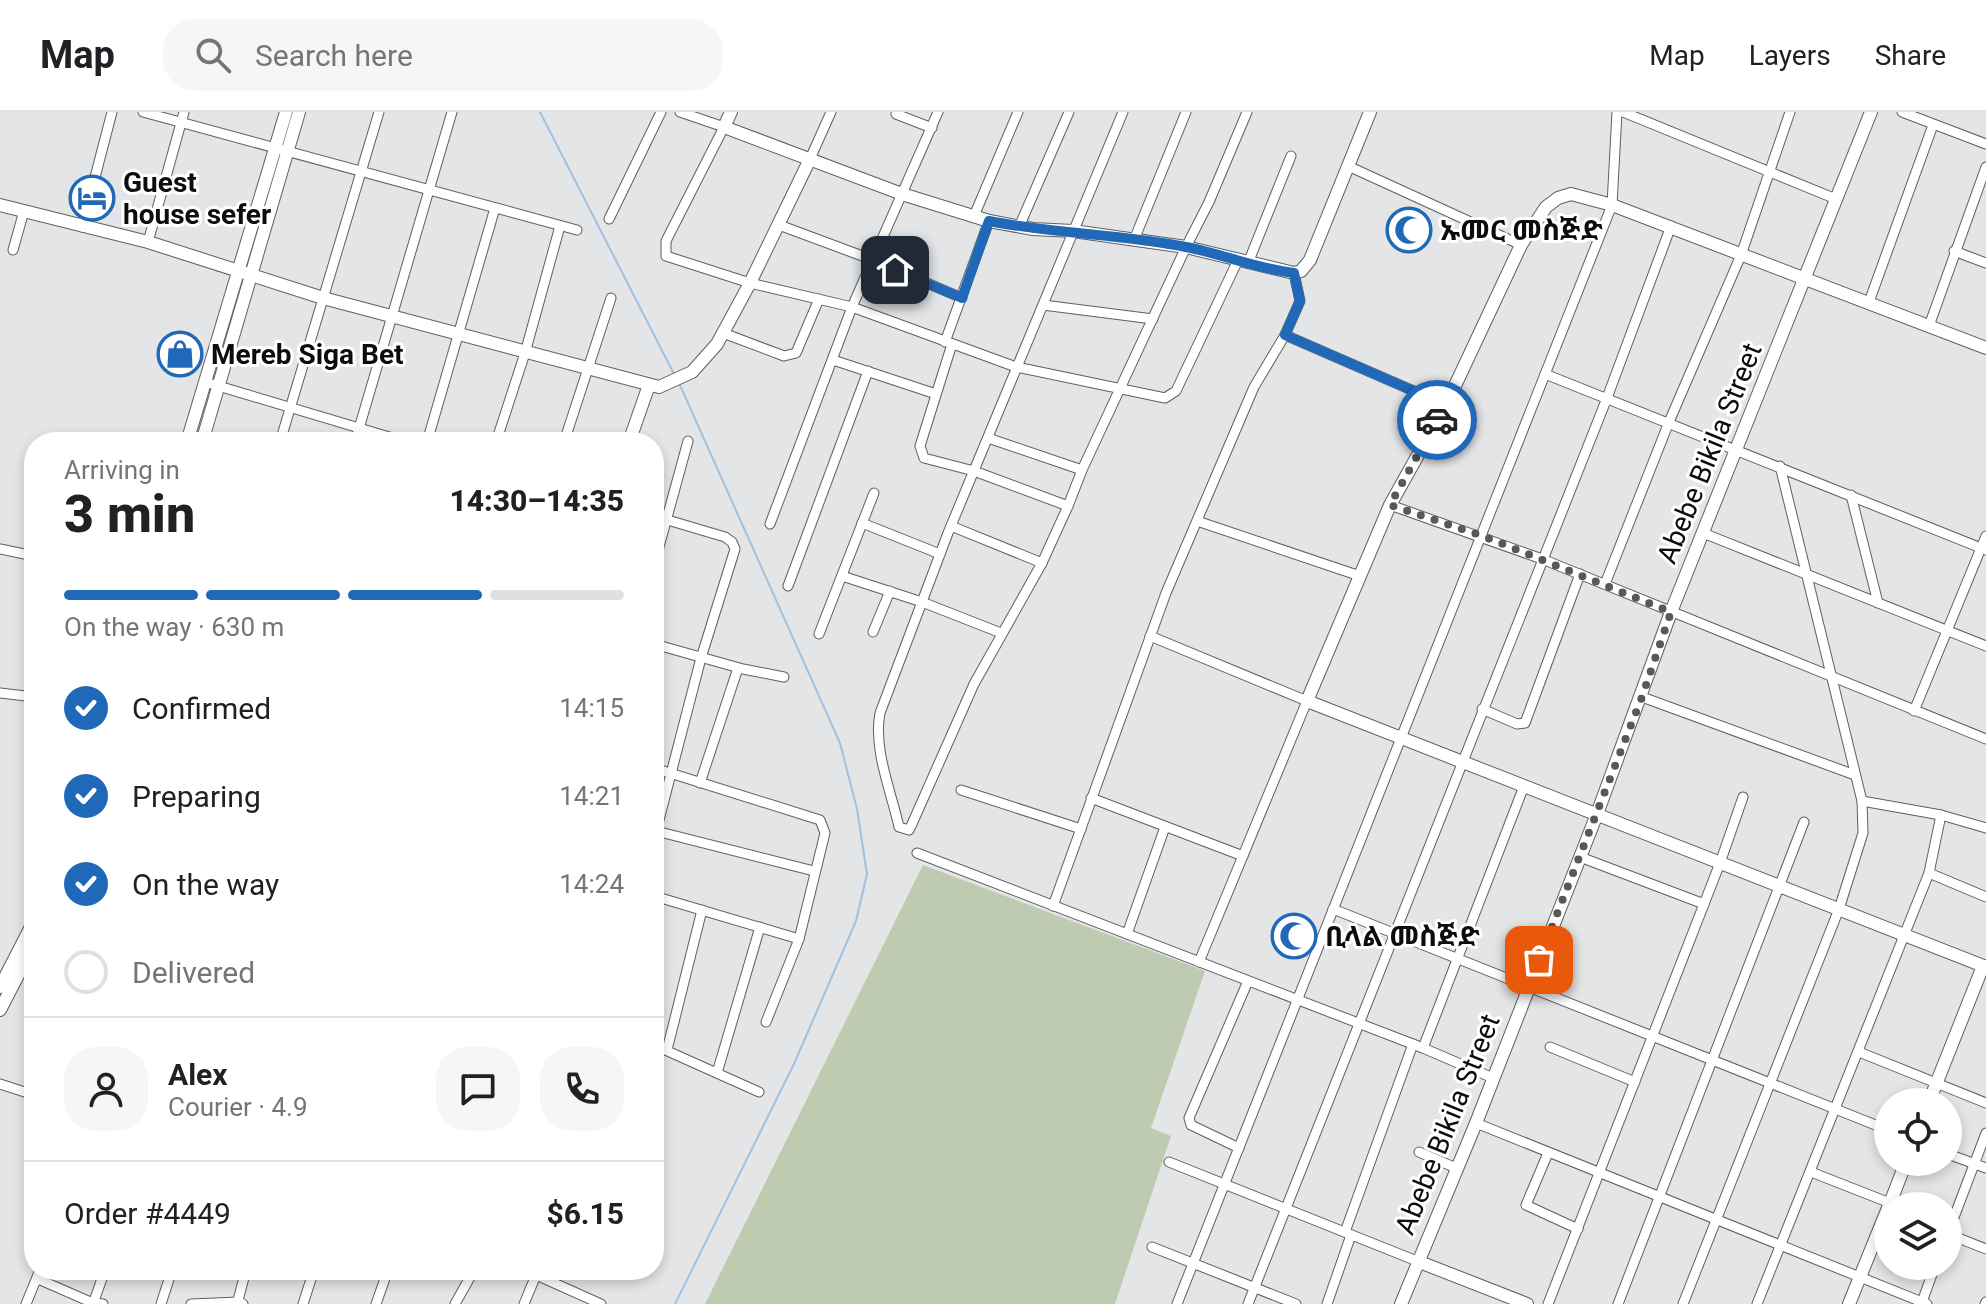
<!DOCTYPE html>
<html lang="en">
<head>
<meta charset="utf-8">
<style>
  body { margin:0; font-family:Roboto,"Noto Sans Ethiopic",sans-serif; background:#f6f6f6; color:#202124; height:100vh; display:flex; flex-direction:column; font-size:30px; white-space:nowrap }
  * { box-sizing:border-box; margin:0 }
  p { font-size:26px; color:#757577 }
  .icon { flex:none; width:44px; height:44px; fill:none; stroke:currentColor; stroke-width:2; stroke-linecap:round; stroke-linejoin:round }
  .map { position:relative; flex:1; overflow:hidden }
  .drawer { position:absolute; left:24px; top:320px; width:640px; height:848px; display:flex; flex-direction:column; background:#fff; border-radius:32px; box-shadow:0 4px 12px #0003 }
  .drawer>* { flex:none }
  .buttons { position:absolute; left:1874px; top:976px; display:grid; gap:16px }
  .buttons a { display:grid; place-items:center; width:88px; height:88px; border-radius:50%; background:#fff; box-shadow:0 4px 12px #0003; font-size:40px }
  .pin { position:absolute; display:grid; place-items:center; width:68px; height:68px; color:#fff; margin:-34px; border-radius:16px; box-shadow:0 4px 12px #0006 }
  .courier { position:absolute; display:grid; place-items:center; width:80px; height:80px; margin:-40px; border:6px solid #2069b9; border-radius:50%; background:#fff; color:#222; box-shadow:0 2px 10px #0007 }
  .overview em { font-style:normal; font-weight:800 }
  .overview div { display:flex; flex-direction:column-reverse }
  .overview { display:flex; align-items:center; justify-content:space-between; height:136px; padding:0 40px }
  h1 { font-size:52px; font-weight:800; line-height:60px }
  .bar { display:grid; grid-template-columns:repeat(4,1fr); gap:12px 8px; align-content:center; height:96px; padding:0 40px }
  .bar i { height:10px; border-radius:6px; background:#e0e0e0 }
  .bar .current { background:#2069b9 }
  .bar p { grid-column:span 4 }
  .line { display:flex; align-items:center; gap:20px; padding:0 40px; border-top:2px solid #e0e0e0 }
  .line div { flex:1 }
  .round { display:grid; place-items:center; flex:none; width:84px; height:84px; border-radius:32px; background:#f6f6f6 }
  ol { padding:0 40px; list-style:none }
  li { display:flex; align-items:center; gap:24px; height:88px }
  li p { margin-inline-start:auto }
  li .icon { padding:8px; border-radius:50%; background:#2069b9; color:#fff; stroke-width:4 }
  li:last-child { color:#757577 }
  li i { width:44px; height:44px; border:4px solid #e0e0e0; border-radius:50% }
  header { display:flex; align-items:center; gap:48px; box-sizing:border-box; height:112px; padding:0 40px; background:#fff; border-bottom:2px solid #e0e0e0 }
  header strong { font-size:38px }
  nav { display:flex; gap:44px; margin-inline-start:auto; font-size:28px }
  .search { width:560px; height:72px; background:#f6f6f6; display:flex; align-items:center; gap:20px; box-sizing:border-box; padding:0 28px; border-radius:32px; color:#757577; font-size:30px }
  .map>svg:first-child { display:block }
  .green { fill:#becbb1 }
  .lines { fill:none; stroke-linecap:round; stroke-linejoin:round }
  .stream { stroke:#9fc2e2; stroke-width:2 }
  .street-casing { stroke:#5e5f60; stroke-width:11 }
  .secondary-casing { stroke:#5e5f60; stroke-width:14 }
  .street { stroke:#fff; stroke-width:9 }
  .secondary { stroke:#fff; stroke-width:12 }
  .done { stroke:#585858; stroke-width:8; stroke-dasharray:0 14.4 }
  .route { stroke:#2069b9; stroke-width:10 }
  .labels { text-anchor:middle; stroke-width:6; stroke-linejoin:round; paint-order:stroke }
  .poi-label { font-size:28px; font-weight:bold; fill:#0c0c0c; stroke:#fff; text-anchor:start }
  .street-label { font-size:28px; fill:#0c0c0c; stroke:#fff }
</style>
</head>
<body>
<header>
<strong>Map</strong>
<div class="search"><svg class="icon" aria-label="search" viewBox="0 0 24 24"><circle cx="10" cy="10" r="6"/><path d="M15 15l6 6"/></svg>Search here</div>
<nav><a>Map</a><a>Layers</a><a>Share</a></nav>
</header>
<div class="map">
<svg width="1986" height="1192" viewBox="0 0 1986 1192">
  <rect width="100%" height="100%" fill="#e4e5e6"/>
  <path class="green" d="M923,753L1205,859L1151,1016L1171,1024L1115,1192H705Z"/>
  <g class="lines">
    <g class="stream">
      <path d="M540,0L674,262"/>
      <path d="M675,1192L794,952L856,809L867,762L857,697L840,631L679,271"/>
    </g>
    <g class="street-casing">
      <g id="street">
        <path d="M143,0L577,118"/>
        <path d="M680,0L724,15L666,129V144L750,171L852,195L1016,255L1165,286L1176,279L1238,148"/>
        <path d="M1123,0L948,421L880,601C873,637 891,679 899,715L909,718L912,712L974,572L1042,451L1068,394L1082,358L1186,135L1209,90L1247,0"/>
        <path d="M1623,0L1836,87"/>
        <path d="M1902,0L1986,32"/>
        <path d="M896,2L932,16"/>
        <path d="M810,47L831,0"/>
        <path d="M1348,54L1521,133"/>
        <path d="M974,104L1018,0"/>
        <path d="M609,107L661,0"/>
        <path d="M779,113L873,148L962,186"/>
        <path d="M82,115L112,0"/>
        <path d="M1019,115L1069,0"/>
        <path d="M1134,128L1186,0"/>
        <path d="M148,130L184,0"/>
        <path d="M13,138L24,99"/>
        <path d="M1954,139L1986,151"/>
        <path d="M1248,151L1291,44"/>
        <path d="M1869,190L1933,13"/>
        <path d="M1043,193L1153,207"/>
        <path d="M1929,214L1986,55"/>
        <path d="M723,221L784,244L796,241L819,187"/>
        <path d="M1285,223L1446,293"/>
        <path d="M945,230L989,109"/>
        <path d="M952,232L920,334L924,346L974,359L1068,394"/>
        <path d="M833,248L936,282"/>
        <path d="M1545,262L1986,438"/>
        <path d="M205,270L406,330"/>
        <path d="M988,326L1082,358"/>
        <path d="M280,330L379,0"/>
        <path d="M355,330L452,0"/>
        <path d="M427,330L495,96"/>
        <path d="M496,330L525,241L560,114"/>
        <path d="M564,330L611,186"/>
        <path d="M1851,383L1878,491"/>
        <path d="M1390,393L1542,447L1986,627"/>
        <path d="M654,404L725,425L732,430L735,437L701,546L654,727"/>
        <path d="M1197,409L1360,464"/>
        <path d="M862,411L940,442"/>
        <path d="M770,412L852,195L938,0"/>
        <path d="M951,414L1042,451"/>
        <path d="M1703,421L1986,534"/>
        <path d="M0,437L34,444"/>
        <path d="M654,453L688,329"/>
        <path d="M842,464L922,490L1001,521"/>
        <path d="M1605,472L1669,310L1741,143L1790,0"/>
        <path d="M788,474L868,259"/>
        <path d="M873,520L890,479"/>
        <path d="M819,522L874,381"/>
        <path d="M1150,524L1307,589L1199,850"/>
        <path d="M654,532L743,557L784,565"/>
        <path d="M0,581L34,585"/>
        <path d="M1642,585L1855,663"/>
        <path d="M1482,597L1517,612L1525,611L1580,462"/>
        <path d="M1914,599L1986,424"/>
        <path d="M654,656L820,708L825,721L799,827L766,910"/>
        <path d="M700,671L738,556"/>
        <path d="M961,678L1081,717"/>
        <path d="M1091,686L1243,744"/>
        <path d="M1862,689L1941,703L1986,716"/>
        <path d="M656,719L814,759"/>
        <path d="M917,741L1423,936L1493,966"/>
        <path d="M1580,745L1704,792"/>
        <path d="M1929,761L1986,785"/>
        <path d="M654,784L799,827"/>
        <path d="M1053,794L1166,481L1254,275L1285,223L1300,189L1294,161"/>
        <path d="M1333,797L1888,1018"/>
        <path d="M1127,822L1165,715"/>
        <path d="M22,855L34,859"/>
        <path d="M654,933L759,980"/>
        <path d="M1550,935L1635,970"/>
        <path d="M1423,936L1524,674"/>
        <path d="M667,938L702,798"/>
        <path d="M1859,940L1986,991"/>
        <path d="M717,961L760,815"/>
        <path d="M0,972L34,983"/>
        <path d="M1476,1011L1927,1192"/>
        <path d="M1239,1036L1191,1013L1189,1006L1248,869"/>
        <path d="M1419,1040L1456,1056"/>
        <path d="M1548,1041L1526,1093L1578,1117"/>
        <path d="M1948,1042L1986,1056"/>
        <path d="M1169,1050L1417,1149"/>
        <path d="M1811,1060L1890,1091"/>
        <path d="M1345,1120L1413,932"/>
        <path d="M1948,1121L1986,1021"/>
        <path d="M1948,1122L1986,1137"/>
        <path d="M1152,1135L1296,1192"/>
        <path d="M525,1158L601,1192"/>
        <path d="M38,1167L93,1191L103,1192"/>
        <path d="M1922,1190L1935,1154"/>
        <path d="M26,1192L40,1158"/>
        <path d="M93,1192L105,1158"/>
        <path d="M161,1192L172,1158"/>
        <path d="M191,1192L238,1190L243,1192"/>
        <path d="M237,1192L246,1158"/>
        <path d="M303,1192L314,1158"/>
        <path d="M376,1192L388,1158"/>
        <path d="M455,1192L474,1158"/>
        <path d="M524,1192L536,1163"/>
        <path d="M1177,1192L1612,93L1617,0"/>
        <path d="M1248,1192L1607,286L1671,114"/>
        <path d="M1327,1192L1351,1123"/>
        <path d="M1548,1192L1720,751L1743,685"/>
        <path d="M1618,1192L1804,710"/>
        <path d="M1683,1192L1839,797L1863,721L1862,689L1780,354"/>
        <path d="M1757,1192L1929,761L1941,703"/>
        <path d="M1985,1192L1986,1190"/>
      </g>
    </g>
    <g class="secondary-casing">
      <g id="secondary">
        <path d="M731,0L724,15L902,82L989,109L1033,117L1073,119L1186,135L1294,161L1301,159L1310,148L1370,0"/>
        <path d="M0,93L148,130L323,186L659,275L692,260L717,232L750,171L810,47"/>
        <path d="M1986,236L1612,93L1571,82L1558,86L1546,95L1521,133L1446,293L1390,393L1307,589L1986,855"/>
        <path d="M187,330L286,0"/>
        <path d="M202,330L299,0"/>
        <path d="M629,330L649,273"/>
        <path d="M0,875L34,809"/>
        <path d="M0,898L34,832"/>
        <path d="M1929,990L1983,854"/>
        <path d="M1889,1094L1906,1050"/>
        <path d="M1417,1149L1527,1192"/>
        <path d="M1401,1192L1476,1011L1597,702L1671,500L1871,0"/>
        <path d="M1849,1192L1888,1096"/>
      </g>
    </g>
    <use href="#street" class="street"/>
    <use href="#secondary" class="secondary"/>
  </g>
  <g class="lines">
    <path class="done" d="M1437,308L1390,393L1483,424L1671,500L1642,585L1539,848"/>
    <path class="route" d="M895,158L962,186L989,109C1054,122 1121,122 1186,135C1222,142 1258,157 1294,161L1300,189L1285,223L1446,293L1437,308"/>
  </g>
  <defs>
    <g id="hotel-ring" transform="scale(2.3)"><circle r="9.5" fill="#fff" stroke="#2069b9" stroke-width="1.5"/><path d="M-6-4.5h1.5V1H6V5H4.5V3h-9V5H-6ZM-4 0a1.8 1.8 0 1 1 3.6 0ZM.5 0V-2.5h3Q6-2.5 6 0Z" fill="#2069b9"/></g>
    <g id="mosque-ring" transform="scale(2.3)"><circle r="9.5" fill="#fff" stroke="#2069b9" stroke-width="1.5"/><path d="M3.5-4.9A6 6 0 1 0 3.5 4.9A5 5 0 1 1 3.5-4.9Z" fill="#2069b9"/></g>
    <g id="shop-ring" transform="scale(2.3)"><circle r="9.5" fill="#fff" stroke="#2069b9" stroke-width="1.5"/><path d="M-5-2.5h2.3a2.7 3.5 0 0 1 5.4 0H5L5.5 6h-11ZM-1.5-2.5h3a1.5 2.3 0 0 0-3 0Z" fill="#2069b9"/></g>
  </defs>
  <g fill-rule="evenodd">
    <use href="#hotel-ring" x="92" y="86"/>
    <use href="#mosque-ring" x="1409" y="118"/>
    <use href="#shop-ring" x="180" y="242"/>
    <use href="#mosque-ring" x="1294" y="824"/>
  </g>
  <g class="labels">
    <g class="poi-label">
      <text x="123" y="80">Guest<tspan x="123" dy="32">house sefer</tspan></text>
      <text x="1440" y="128">ኡመር መስጅድ</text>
      <text x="211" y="252">Mereb Siga Bet</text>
      <text x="1325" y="834">ቢላል መስጅድ</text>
    </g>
    <g class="street-label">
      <text transform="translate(1709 341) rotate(-68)" y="10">Abebe Bikila Street</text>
      <text transform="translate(1447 1012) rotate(-68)" y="10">Abebe Bikila Street</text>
    </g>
  </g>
</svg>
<div class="buttons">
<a><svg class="icon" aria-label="locate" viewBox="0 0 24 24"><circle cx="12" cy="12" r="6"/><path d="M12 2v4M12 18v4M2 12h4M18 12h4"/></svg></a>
<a><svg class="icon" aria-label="layers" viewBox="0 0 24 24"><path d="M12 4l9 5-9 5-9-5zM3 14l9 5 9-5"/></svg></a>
</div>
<div class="pin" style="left:1539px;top:848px;background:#ea580c"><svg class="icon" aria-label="bag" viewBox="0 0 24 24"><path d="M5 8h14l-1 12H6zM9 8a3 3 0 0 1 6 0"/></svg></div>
<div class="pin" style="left:895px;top:158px;background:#1f2937"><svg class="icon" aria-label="home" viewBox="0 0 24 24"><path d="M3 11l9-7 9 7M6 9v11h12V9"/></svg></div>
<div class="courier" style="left:1437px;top:308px"><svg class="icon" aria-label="car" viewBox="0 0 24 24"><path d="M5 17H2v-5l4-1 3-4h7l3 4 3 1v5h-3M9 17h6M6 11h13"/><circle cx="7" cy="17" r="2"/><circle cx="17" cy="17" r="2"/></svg></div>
<section class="drawer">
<div class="overview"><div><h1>3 min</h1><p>Arriving in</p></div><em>14:30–14:35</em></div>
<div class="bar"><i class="current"></i><i class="current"></i><i class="current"></i><i></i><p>On the way · 630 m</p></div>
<ol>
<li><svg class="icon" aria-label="check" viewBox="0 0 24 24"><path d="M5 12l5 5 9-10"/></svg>Confirmed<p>14:15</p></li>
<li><svg class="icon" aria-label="check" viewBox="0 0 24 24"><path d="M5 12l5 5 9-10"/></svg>Preparing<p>14:21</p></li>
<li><svg class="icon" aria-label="check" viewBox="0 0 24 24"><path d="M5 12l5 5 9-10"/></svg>On the way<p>14:24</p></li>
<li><i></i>Delivered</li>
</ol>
<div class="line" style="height:144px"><a class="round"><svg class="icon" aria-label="person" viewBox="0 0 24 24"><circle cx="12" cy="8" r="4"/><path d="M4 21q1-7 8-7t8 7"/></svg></a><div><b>Alex</b><p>Courier · 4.9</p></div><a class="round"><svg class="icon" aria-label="chat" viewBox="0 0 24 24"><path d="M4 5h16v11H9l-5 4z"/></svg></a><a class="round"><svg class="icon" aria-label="phone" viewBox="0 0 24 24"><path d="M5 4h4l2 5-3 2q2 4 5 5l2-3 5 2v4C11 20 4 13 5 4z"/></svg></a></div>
<div class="line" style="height:104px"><div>Order #4449</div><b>$6.15</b></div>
</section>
</div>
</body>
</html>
